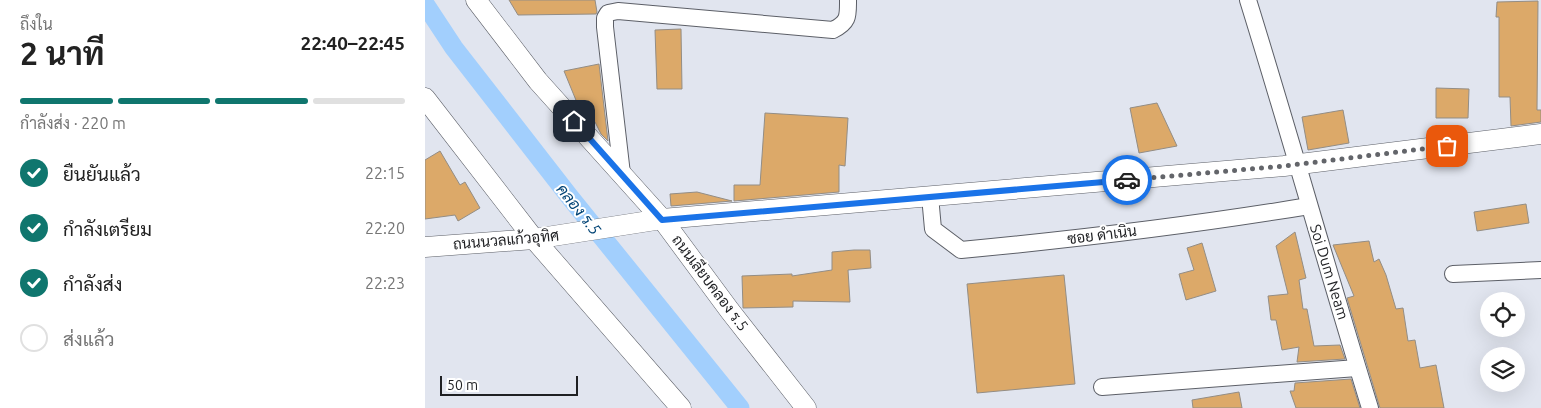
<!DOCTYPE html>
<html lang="th">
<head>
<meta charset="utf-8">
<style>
  body { margin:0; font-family:Ubuntu,Sarabun,sans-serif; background:#f6f6f6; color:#222; height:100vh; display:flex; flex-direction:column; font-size:19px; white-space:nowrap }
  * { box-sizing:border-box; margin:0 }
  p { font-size:16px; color:#767676 }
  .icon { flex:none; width:28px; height:28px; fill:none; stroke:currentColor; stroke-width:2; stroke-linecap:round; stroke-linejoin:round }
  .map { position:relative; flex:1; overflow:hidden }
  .side { display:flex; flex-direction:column; background:#fff; width:425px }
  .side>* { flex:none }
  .fabs { position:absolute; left:1055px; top:292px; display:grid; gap:10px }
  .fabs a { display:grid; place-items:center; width:45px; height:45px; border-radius:50%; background:#fff; box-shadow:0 5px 20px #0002; font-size:25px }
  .scale { position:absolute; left:15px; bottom:12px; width:138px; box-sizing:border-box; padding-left:5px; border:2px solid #1f2023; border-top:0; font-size:14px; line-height:18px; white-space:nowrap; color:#1f2023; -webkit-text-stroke:4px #fff; paint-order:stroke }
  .pin { position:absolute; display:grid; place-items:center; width:42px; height:42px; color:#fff; margin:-21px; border-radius:10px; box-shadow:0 2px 8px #0006 }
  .courier { position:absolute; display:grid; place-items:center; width:50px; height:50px; margin:-25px; border:4px solid #1a73e8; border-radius:50%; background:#fff; color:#222; box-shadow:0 1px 6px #0007 }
  .summary em { font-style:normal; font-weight:700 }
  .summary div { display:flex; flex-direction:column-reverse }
  .summary { display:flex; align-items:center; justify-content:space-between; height:85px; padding:0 20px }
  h1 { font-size:32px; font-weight:700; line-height:38px }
  .bar { display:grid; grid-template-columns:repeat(4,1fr); gap:8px 5px; align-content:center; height:60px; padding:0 20px }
  .bar i { height:6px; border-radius:4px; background:#e0e0e0 }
  .bar .on { background:#0f766e }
  .bar p { grid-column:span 4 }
  ol { padding:0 20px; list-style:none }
  li { display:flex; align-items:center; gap:15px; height:55px }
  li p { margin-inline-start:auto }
  li .icon { padding:5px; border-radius:50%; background:#0f766e; color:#fff; stroke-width:4 }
  li:last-child { color:#767676 }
  li i { width:28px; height:28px; border:2px solid #e0e0e0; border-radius:50% }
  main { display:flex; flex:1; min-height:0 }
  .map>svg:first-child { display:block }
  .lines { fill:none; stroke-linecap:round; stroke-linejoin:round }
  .canal { stroke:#a2cffd; stroke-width:19 }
  .building { fill:#dca969; stroke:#938d85 }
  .minor-casing { stroke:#5c5f67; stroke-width:18 }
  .tertiary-casing { stroke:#5c5f67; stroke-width:21 }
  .minor { stroke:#fff; stroke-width:16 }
  .tertiary { stroke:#fff; stroke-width:20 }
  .done { stroke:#63656a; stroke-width:5; stroke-dasharray:0 9 }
  .route { stroke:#1a73e8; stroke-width:6 }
  .labels { text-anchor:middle; stroke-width:4; stroke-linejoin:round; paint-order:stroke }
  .street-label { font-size:15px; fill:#1f2023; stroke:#fff }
  .water-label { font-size:16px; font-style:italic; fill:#004375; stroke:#fff }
</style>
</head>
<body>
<main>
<section class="side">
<div class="summary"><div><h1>2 นาที</h1><p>ถึงใน</p></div><em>22:40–22:45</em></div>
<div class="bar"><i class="on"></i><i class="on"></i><i class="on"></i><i></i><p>กำลังส่ง · 220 m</p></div>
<ol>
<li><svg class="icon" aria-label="check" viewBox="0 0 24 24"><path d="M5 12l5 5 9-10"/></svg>ยืนยันแล้ว<p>22:15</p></li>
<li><svg class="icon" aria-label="check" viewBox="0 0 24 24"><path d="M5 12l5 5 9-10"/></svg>กำลังเตรียม<p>22:20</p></li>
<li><svg class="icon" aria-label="check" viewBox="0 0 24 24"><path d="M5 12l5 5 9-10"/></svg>กำลังส่ง<p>22:23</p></li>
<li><i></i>ส่งแล้ว</li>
</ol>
</section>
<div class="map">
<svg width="1116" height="408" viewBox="0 0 1116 408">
  <rect width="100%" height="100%" fill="#e1e5ef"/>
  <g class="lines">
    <path class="canal" d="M0,4L29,48L144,196L315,408"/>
  </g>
  <g class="building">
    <path d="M84,0H170L172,12L171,14L93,15Z"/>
    <path d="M1113,1L1112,110H1116V122L1086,126L1085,97H1074V17H1071L1072,2Z"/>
    <path d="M256,29L257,89H232L230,30Z"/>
    <path d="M174,64L183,141L176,134L170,122H166L155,110L139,71Z"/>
    <path d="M1011,88L1044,89L1043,118H1011Z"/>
    <path d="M732,103L752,146L714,153L705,108Z"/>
    <path d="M918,110L924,143L883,150L877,117Z"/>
    <path d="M340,113L423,118L420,166L414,165V192L309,201V185H335Z"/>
    <path d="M15,151L35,185L40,182L55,208L33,221L30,215L0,219V160Z"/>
    <path d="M272,192L307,201L246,206L245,194Z"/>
    <path d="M1101,204L1104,223L1052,231L1049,212Z"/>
    <path d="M870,232L881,278L874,280L878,309H882L889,346L915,345L920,359L872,362L874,347L857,350L851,320H846L843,296L863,294L851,246Z"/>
    <path d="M944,241L949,262L954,259L961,275L971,309L978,308L983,341L990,340L995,368L1011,365L1019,408H955L922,298L929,296L908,245Z"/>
    <path d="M777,243L791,291L761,300L754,274L769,270L762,248Z"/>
    <path d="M429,250H445L446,268L423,270L425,302L368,301V307L318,308L317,276L367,274V276L407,270V252Z"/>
    <path d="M639,275L650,384L552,393L542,284Z"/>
    <path d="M926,379L935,408H871L865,391H869L870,383Z"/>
    <path d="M814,392L817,408H768L767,400Z"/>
  </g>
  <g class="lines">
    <g class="minor-casing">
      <g id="minor">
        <path d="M823,0C865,135 903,272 945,408"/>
        <path d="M197,174L180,27V18L183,13L193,11L408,30C424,22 423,16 423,0"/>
        <path d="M505,196L508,229L536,250C653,239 769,225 884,206"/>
        <path d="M1028,274L1116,270"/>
        <path d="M677,387L932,368"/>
      </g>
    </g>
    <g class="tertiary-casing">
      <g id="tertiary">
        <path d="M51,0L113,81L237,219L305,311L381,408"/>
        <path d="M0,98L109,239L256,408"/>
        <path d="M0,247L109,239L237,219L859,166L1116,134"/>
      </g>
    </g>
    <use href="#minor" class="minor"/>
    <use href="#tertiary" class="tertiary"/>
  </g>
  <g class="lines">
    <path class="done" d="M702,180L859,166L1022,146"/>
    <path class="route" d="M149,121L237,220L702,180"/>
  </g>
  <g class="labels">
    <g class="street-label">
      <text transform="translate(677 235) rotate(-7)" y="5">ซอย ดำเนิน</text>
      <text transform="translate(81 240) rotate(-5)" y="5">ถนนนวลแก้วอุทิศ</text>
      <text transform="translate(904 272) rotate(73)" y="5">Soi Dum Neam</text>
      <text transform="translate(285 283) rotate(53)" y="5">ถนนเลียบคลอง ร.5</text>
    </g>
    <g class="water-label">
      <text transform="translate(154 209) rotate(51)" y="6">คลอง ร.5</text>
    </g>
  </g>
</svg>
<div class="fabs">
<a><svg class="icon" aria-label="locate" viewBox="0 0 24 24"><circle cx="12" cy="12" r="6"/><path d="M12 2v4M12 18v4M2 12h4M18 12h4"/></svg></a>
<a><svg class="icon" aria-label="layers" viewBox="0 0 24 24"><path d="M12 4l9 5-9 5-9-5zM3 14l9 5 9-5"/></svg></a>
</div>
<div class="scale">50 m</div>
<div class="pin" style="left:1022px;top:146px;background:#ea580c"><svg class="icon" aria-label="bag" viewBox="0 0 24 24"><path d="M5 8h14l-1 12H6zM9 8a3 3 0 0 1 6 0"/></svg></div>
<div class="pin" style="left:149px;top:121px;background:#1f2937"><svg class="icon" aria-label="home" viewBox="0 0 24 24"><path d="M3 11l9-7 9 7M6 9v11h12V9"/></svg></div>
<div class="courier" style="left:702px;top:180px"><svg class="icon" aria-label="car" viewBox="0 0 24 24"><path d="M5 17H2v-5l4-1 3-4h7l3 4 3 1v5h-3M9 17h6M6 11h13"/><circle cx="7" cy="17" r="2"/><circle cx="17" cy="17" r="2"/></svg></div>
</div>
</main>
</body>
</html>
